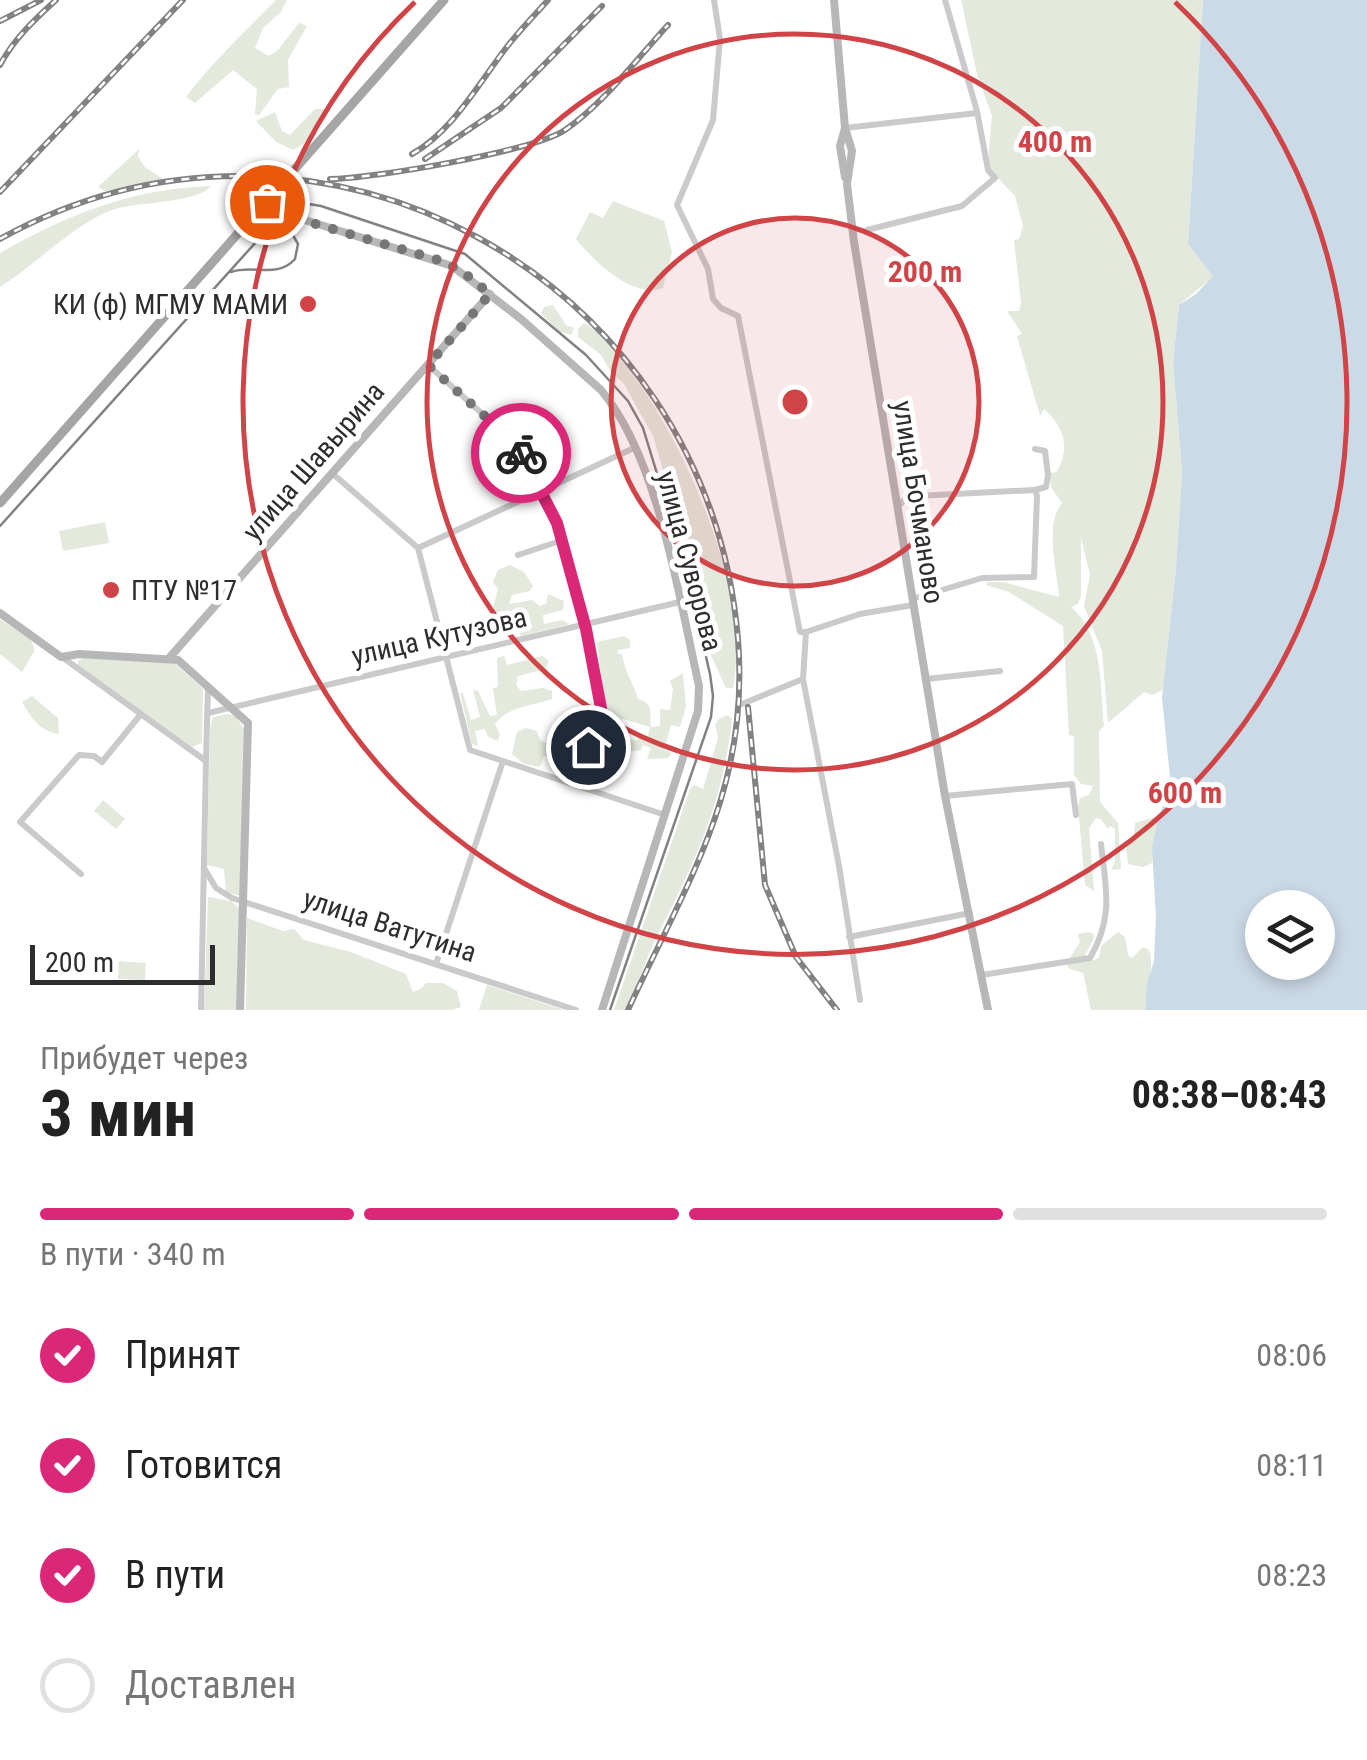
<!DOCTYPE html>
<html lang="ru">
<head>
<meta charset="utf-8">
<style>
  body { margin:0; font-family:"Roboto Condensed",sans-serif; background:#f6f6f6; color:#222; height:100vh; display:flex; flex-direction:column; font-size:38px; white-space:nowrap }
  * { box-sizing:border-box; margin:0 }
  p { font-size:32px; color:#767676 }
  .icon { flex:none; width:55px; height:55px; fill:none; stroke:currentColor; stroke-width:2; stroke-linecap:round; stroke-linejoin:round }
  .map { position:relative; height:1010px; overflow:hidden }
  .sheet { display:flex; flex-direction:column; background:#fff; flex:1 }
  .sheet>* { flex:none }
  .buttons { position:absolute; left:1245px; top:890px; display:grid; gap:20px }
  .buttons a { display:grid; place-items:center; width:90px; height:90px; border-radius:50%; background:#fff; box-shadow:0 5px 15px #0003; font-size:50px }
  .scale { position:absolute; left:30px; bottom:25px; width:185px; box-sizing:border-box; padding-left:10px; border:5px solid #2d2d2d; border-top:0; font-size:28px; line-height:35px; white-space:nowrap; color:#2d2d2d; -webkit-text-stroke:8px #fff; paint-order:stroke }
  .pin { position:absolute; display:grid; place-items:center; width:85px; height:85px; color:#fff; margin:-42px; border:5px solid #fff; border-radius:50%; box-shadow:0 2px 10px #0007 }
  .courier { position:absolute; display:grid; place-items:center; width:100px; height:100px; margin:-50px; border:8px solid #db2777; border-radius:50%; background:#fff; color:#222; box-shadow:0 2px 12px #0007 }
  .summary em { font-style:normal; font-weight:700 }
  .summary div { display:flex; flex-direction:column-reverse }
  .summary { display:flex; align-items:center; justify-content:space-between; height:170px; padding:0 40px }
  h1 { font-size:65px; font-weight:700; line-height:75px }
  .bar { display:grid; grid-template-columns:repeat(4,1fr); gap:15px 10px; align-content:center; height:120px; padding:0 40px }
  .bar i { height:12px; border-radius:8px; background:#e0e0e0 }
  .bar .selected { background:#db2777 }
  .bar p { grid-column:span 4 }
  ol { padding:0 40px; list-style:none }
  li { display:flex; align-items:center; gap:30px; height:110px }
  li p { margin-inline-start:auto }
  li .icon { padding:10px; border-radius:50%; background:#db2777; color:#fff; stroke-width:4 }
  li:last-child { color:#767676 }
  li i { width:55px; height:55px; border:5px solid #e0e0e0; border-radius:50% }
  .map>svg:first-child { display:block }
  .green { fill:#e3e9dc }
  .water { fill:#cbdae7; fill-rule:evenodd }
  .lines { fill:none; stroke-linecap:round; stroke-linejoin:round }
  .street { stroke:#cacaca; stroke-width:6 }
  .secondary { stroke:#b7b7b7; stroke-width:8 }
  .primary { stroke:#a5a5a5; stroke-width:9 }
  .tram { stroke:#828282; stroke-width:2.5 }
  .rail-casing { stroke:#828282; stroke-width:6 }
  .rail { stroke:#fff; stroke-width:2.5; stroke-dasharray:8; stroke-linecap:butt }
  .done { stroke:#767676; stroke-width:10; stroke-dasharray:0 18 }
  .route { stroke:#db2777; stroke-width:12 }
  .ring { fill:none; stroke:#d04346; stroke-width:5 }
  .poi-dot { fill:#d04346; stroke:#fff; stroke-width:4 }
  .labels { text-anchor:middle; stroke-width:10; stroke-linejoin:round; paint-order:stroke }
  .poi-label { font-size:28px; fill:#2d2d2d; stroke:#fff; text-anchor:end }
  .street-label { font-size:28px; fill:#2d2d2d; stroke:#fff }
  .centre { fill:#d04346; stroke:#fff; stroke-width:5 }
  .ring-label { font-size:30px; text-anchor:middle; font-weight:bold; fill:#d04346; stroke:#fff; stroke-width:10; stroke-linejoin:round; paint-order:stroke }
</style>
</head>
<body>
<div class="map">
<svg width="1367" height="1010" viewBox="0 0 1367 1010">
  <rect width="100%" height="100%" fill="#fff"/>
  <g class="green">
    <path d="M276,0H287L281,12L263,28L255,48L269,56L278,50L299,23L307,26L288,60L289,87L278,89L259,115L255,114L257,89L233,70L195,103L186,97C213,61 245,32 276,0Z"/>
    <path d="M961,0H1203L1188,244L1214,276L1179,305L1173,363L1182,471L1176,568L1163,690L1152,695L1144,692L1108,723L1102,651L1084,606L1090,575L1081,538V596L1078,604L1071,607C1104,635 1100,687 1104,726L1099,731L1100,802L1118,823L1121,869L1111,870L1115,861V829L1110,826L1108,829L1101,819L1096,818L1089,828L1094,891L1085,885L1078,806L1080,798L1089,795L1093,786L1081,784L1074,775V736L1069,735L1063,626L1009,592L986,585L988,582H1003L1059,597C1057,570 1044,525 1062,503L1051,487L1050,473L1057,472C1070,447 1065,428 1044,409L1040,416L1017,336L1022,334L1007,311H1019L1021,303L1014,240L1019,239L1023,226L1015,196L993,173L988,161L992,116L977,74Z"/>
    <path d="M315,109H326C323,125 308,144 293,150L276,142L256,121L275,112L282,131L290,135Z"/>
    <path d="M139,149L138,157L145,167L163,179L105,191L98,187Z"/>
    <path d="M211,186C198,203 138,202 115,209C75,222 36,265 0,287V253C66,215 134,188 211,186Z"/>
    <path d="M613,201L664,221L672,252L663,288C633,300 593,260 576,239L590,212L603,218Z"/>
    <path d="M553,305L566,325L574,328L571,335L559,331L541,314L544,307Z"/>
    <path d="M584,323C598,330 608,344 617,355C681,429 752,589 733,688H726L706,644L682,536L653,436L624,384L611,372L601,355L578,337V329Z"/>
    <path d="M105,522L109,543L63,551L59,531Z"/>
    <path d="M510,565L524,572L533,586L530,591L512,595L509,604L532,600L540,606L546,604L548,594L564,601L563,610L543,615L544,624L562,620L570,624L521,636L518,631L527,628L525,619L497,626L499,635L491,637L485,625L492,612L498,589L493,582L498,570Z"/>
    <path d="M0,619L31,640L35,650L22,672L0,654Z"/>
    <path d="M624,636L630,640V648L618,650V654H622C626,676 633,681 638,699C655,704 649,713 651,727L660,726V709L670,710L673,689L670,681L683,673L686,707L680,727L671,725L664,750L672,753L668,758L647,759L651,748L643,745L641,750L626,752L630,739L637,741L640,734L648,736L650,727L623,719L613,721L605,708L597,642Z"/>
    <path d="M504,656L507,665L543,656L549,661L545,669L518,676L516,685L521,691L543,688L552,691V699C533,706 508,706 495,724L500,734L498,741L488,737L485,729L475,731L478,746L472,744L460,693H463L471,720L480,717L473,690L478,691L490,716L497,715L493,688L498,687L497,658Z"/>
    <path d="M83,658L166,660L177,665L203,689L202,743L192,747L78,666V661Z"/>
    <path d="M32,696L58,718L59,734C40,732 31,717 22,702Z"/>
    <path d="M228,714L235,716L245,730L241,896L226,892L224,869L207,865L210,728L213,717Z"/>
    <path d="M728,715L732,719C722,810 692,866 653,945C643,966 636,989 627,1010H614L690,789L694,785L703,789L718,738L715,725L719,719Z"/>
    <path d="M526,728L537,731L540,740L560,750L563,756L561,762L544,756L540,767L524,764L512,754L517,732Z"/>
    <path d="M103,800L125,819L116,829L94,811Z"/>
    <path d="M1159,816L1152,863L1143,867L1128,864L1126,849L1134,835L1135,823Z"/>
    <path d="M208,897L231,901L240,909L237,1010H204Z"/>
    <path d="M247,918L283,931L294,929L304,940L351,952L406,974L413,992L422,988L426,983H443L457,991L461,1007L452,1010H246Z"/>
    <path d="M1087,932L1093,933L1094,938L1085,955L1090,961L1099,958L1101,946L1118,932L1125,937L1128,955L1132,958L1143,947L1149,950C1155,966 1146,991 1145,1010H1091L1083,973L1070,969L1066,964L1080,942L1078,934Z"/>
    <path d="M119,961L146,963L145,980L118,979Z"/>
    <path d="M487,985L564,1010H479Z"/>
  </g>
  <path class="water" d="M1203,0H1367V1010H1145L1147,984L1154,961L1156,918L1152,847L1159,816L1171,787L1162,698L1176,568L1182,471L1173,363L1179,305L1196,294L1213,276L1188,244ZM1262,908H1318V962H1262Z"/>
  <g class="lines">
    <g class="street">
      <path d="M714,0L720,39L713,120L677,205L708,269L713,299L721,308L738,316L800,632H806"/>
      <path d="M845,128L977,113"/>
      <path d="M867,230L962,206L995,178L988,170L977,111L945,0"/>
      <path d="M428,365L518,446L561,532L600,695L601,708L574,784"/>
      <path d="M1035,449L1045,451L1048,475L1046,487L1035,490"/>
      <path d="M332,473L418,548L470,750L665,815"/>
      <path d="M897,508L906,498L916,496L1035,490L1037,496L1034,577L982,578L912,599"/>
      <path d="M418,548L634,448"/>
      <path d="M518,555L563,540"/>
      <path d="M62,657L206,761L201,1010"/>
      <path d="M803,679L839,866L860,1000"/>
      <path d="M926,679L1000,671"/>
      <path d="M742,704L803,679L806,632L860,614L913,605"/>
      <path d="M208,713L680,602"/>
      <path d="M206,759L208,687"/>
      <path d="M945,796L1072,784L1076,815"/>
      <path d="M204,868L216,888L232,898L576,1010"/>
      <path d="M81,874L20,822L79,755L94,756L102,762L141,714"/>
      <path d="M849,937L970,913"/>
      <path d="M436,964L503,761"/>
      <path d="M982,975L1090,958C1114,917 1106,889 1101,844"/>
    </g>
    <g class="secondary">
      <path d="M834,0L845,128L852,151L847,184L854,242L945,796L988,1010"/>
      <path d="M845,177L840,146L845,128"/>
      <path d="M267,202L289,215L452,266L521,319L601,390C659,459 679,598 699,686L698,711L602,1010"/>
      <path d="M0,613L61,657L79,654L178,660L248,723L240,1010"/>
      <path d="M170,657L490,294"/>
    </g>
    <path class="primary" d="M0,503L444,0"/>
    <g class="tram">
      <path d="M231,272C253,264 277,279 295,259L298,244L291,232L276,226L263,232"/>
      <path d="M0,526L284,211L309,204L321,206L465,254L586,355L628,401L643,428L683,558L710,674L713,696L711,717L610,1010"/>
    </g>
    <g class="rail-casing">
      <g id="rail">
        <path d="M0,21L41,0"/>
        <path d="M0,65C14,39 34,20 56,0"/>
        <path d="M412,154C452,132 479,83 506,48C519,31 534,16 548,0"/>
        <path d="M425,159L501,108L602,6"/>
        <path d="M330,179C371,179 534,151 565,130C604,103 636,60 668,25"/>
        <path d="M0,192L183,0"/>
        <path d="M0,239C319,62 708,278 738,639C750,790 687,881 628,1010"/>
        <path d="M748,707L765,885L796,957L837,1010"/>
      </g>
    </g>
    <use href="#rail" class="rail"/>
  </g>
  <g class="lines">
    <path class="done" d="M267,202L288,216L442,261L463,272L490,294L428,365L518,446L521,453"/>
    <path class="route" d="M521,453L557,523L586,629L601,708L588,747"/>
  </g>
  <circle cx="795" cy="402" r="184" fill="#d04346" fill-opacity=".12"/>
  <g class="ring">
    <circle cx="795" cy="402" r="184"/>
    <circle cx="795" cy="402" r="368"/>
    <path d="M1175 2A552 552 0 1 1 415 2"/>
  </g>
  <g class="poi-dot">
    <circle cx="308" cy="304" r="10"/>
    <circle cx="111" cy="590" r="10"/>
  </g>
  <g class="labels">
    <g class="poi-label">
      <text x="288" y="314">КИ (ф) МГМУ МАМИ</text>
      <text x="131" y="600" text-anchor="start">ПТУ №17</text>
    </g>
    <g class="street-label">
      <text transform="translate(313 461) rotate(-49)" y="10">улица Шавырина</text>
      <text transform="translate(919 502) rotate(81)" y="10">улица Бочманово</text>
      <text transform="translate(690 561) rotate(75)" y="10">улица Суворова</text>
      <text transform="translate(439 636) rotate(-13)" y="10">улица Кутузова</text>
      <text transform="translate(390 925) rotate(18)" y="10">улица Ватутина</text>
    </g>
  </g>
  <circle cx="795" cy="402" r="15" class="centre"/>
  <g class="ring-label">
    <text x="1055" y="152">400 m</text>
    <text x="925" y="282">200 m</text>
    <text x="1185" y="803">600 m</text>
  </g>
</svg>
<div class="buttons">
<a><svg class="icon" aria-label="layers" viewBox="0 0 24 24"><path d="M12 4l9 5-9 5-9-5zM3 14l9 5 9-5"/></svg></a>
</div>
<div class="scale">200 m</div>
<div class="pin" style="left:267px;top:202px;background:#ea580c"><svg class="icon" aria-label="bag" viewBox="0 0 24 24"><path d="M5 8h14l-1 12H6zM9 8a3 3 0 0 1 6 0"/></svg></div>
<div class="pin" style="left:588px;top:747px;background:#1f2937"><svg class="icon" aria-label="home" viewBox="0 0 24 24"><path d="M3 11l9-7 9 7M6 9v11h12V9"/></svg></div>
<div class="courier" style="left:521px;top:453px"><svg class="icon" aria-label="bike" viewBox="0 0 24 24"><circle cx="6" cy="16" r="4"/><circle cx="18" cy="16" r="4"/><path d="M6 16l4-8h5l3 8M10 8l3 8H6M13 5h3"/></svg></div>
</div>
<section class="sheet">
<div class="summary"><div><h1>3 мин</h1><p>Прибудет через</p></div><em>08:38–08:43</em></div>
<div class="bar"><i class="selected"></i><i class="selected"></i><i class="selected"></i><i></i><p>В пути · 340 m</p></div>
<ol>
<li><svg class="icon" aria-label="check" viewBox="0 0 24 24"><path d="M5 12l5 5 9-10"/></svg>Принят<p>08:06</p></li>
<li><svg class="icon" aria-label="check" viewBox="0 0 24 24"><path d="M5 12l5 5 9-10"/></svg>Готовится<p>08:11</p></li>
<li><svg class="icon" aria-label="check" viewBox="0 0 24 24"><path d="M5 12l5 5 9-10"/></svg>В пути<p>08:23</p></li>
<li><i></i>Доставлен</li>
</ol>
</section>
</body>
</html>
